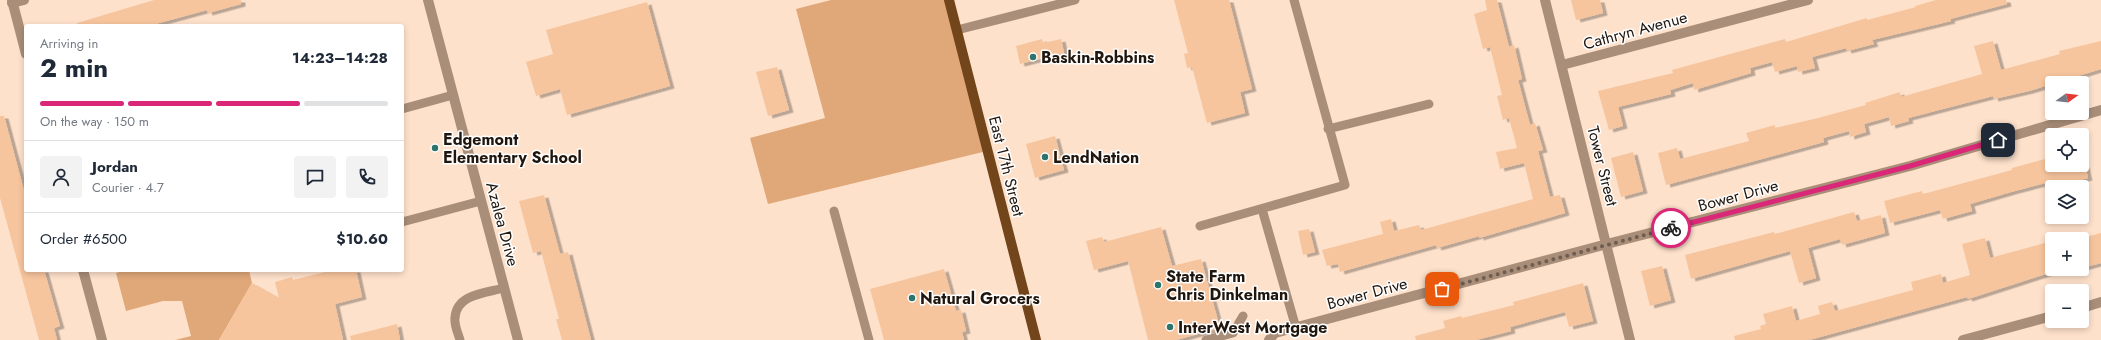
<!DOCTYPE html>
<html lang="en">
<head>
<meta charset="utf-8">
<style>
  body { margin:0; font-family:Jost,sans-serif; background:#f2f2f3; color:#1f2937; height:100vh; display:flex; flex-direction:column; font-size:15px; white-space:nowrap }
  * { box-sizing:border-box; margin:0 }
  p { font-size:13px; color:#747a83 }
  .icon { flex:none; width:22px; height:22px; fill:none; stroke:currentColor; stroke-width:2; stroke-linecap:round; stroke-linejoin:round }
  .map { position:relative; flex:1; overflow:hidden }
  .details { position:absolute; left:24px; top:24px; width:380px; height:248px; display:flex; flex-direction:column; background:#fff; border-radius:4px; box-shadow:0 2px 6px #0003 }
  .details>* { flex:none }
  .needle { width:26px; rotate:75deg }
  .controls { position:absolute; left:2045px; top:76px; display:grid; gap:8px }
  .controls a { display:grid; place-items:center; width:44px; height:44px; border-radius:4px; background:#fff; box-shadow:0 2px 6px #0003; font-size:20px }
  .pin { position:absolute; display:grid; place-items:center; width:34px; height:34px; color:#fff; margin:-17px; border-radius:8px; box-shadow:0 2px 6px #0006 }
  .courier { position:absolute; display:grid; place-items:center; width:40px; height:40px; margin:-20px; border:3px solid #db2777; border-radius:50%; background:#fff; color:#222; box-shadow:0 1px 5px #0007 }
  .overview em { font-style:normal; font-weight:700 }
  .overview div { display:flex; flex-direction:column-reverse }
  .overview { display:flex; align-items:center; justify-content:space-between; height:68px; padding:0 16px }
  h1 { font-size:26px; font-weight:700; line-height:30px }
  .bar { display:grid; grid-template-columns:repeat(4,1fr); gap:6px 4px; align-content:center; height:48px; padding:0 16px }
  .bar i { height:5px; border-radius:3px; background:#e0e1e3 }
  .bar .active { background:#db2777 }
  .bar p { grid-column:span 4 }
  .line { display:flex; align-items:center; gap:10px; padding:0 16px; border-top:1px solid #e0e1e3 }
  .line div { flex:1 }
  .round { display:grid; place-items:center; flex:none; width:42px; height:42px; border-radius:4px; background:#f2f2f3 }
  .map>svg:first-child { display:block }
  .green { fill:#e0a879 }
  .building { fill:#f7c59d; filter:url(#shadow) }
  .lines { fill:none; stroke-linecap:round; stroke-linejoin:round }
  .service { stroke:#a98e79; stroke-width:9 }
  .minor { stroke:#a98e79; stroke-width:10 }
  .primary { stroke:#72451b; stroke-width:10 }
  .done { stroke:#6e5d50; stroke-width:4; stroke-dasharray:0 7.2 }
  .route { stroke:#db2777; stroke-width:5 }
  .poi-dot { fill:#2d746c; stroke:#fff; stroke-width:1.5 }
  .labels { text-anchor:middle; stroke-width:3; stroke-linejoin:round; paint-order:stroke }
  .street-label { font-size:16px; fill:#20160e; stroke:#fff }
  .poi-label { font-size:16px; font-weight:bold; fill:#20160e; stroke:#fff; text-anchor:start }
</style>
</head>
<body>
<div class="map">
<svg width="2101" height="340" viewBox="0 0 2101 340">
  <defs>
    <filter id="shadow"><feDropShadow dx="4.5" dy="2.5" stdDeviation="0" flood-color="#0004"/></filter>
  </defs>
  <rect width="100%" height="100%" fill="#fee1cb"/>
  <g class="green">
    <path d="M831,0H949L987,151L768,204L750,138L825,118L796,9Z"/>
    <path d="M126,270H249L252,283L219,340H175L191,336L182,301H163L126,311L116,273Z"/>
  </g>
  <g class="building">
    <path d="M154,0H241V4L208,13L207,10L148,26H78L77,23Z"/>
    <path d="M1174,0H1229L1252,89L1240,92L1245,113L1207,123L1192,67L1187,68L1184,54L1188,53Z"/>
    <path d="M1485,0H1497L1509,47L1514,45L1522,79L1518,80L1530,125L1535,123L1543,150L1538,151L1550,197L1560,195L1565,213L1479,238V236L1437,248L1436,245L1340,272L1338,264L1327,266L1322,250L1383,234L1380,222L1391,219L1394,231L1419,225L1421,230L1533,199L1524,163L1500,169L1496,152L1517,148L1509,118L1503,120L1497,96L1502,95L1490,47L1483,49L1474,14L1487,10Z"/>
    <path d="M1571,0H1600L1603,13L1576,20Z"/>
    <path d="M1936,0H2006L2007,4L1950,19L1951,21L1872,40L1874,44L1847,51L1846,48L1812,57L1815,68L1798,72L1797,66L1775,72L1772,62L1750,68L1751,73L1694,90L1693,83L1670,90L1671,94L1618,107L1623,126L1609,130L1598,91L1673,73L1672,70L1785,39L1786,42L1867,18V20L1916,7L1915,6Z"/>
    <path d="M647,2L670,86L567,115L560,89L536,96L526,62L553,54L546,30Z"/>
    <path d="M1042,39L1043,43L1061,39L1064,53L1020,64L1016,46Z"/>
    <path d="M1993,41L2001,70L2060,54L2059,51L2101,41V69L2029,91L1994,99L1993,96L1908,118L1909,121L1891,126L1889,117L1864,124L1866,132L1850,137L1849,131L1823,138L1824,142L1666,185L1658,153L1677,148L1680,159L1749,141L1746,133L1775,125V128L1818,118L1866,105L1865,103L1900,92L1901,97L1982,74L1974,46Z"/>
    <path d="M777,67L789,110L768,116L756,72Z"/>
    <path d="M0,116H4L26,198V270H44L60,326L54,328L57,340H39L0,198Z"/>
    <path d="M1055,136L1064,170L1035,178L1026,144Z"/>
    <path d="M1633,152L1643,191L1621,197L1611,158Z"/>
    <path d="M2052,157V165H2085L2088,178L2058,186L2057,180L2011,192L1970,204L1972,211L1943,219L1940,210L1890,223L1884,201L1922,191L1923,194L2012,170V168Z"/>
    <path d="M544,195L560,254L568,252L591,340H562L556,319H559L541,251L533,253L519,201Z"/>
    <path d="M1854,212L1857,221L1881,215L1885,233L1842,245L1840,239L1808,248L1816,278L1799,283L1790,251L1691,279L1685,255L1774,232L1775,234Z"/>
    <path d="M1161,227L1172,266L1201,259L1220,328L1176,340H1148L1128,261L1094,270L1086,241L1102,237L1104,242Z"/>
    <path d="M1309,229L1315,252L1303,255L1298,231Z"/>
    <path d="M2101,233V263L2082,268V238Z"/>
    <path d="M1985,238L1990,258L2052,241V272L1968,299L1967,297L1809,340H1735L1734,336L1761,329L1760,326L1766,324L1763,314L1792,306L1796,321L1820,314L1818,306L1832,302L1835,311L1913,290L1911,282L1941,274L1943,283L1970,275L1962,244Z"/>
    <path d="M1662,266L1671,300L1650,306L1641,271Z"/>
    <path d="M944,269L956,311L961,310L966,331L962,332L964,340H884L870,289Z"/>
    <path d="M333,270H356L362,297L335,304L343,340H219L252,283L279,298L275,282L292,277L293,280Z"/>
    <path d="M1583,283L1593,321L1569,327L1565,312L1510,327L1511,331L1476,340H1416L1415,336L1445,328L1443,321L1461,316L1462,318L1514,305L1513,302Z"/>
    <path d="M397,324L400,340H351L350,336Z"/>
  </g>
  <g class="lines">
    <g class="service">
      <path d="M957,30L1075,0"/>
      <path d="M402,109L453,95"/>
      <path d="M1328,129L1429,104"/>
      <path d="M1262,209L1296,328"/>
      <path d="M834,211L869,340"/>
      <path d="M402,222L481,201"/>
      <path d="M1200,226L1345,185L1294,0"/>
      <path d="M460,340C458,333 454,325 455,318C456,294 486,293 504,288"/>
      <path d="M1206,340L1233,333L1243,316"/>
    </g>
    <g class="minor">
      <path d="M12,0L26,54"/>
      <path d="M428,0L518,340"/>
      <path d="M1545,0L1630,340"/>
      <path d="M12,3L24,0"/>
      <path d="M1562,65L1808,0"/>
      <path d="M83,270L102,340"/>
      <path d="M2082,308L2101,302"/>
      <path d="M1269,340L1275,333L1607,244L1910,166L2101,110"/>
      <path d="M1963,340L2052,316"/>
    </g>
    <path class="primary" d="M949,0L1036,340"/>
  </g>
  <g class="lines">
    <path class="done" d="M1442,289L1671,228"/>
    <path class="route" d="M1671,228L1910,166L1998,140"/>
  </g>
  <g class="poi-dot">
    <circle cx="1033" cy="57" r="4"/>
    <circle cx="435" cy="148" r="4"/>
    <circle cx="1045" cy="157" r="4"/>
    <circle cx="1158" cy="285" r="4"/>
    <circle cx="912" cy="298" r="4"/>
    <circle cx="1170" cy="327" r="4"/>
  </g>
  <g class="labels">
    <g class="street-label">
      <text transform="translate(1635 30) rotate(-15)" y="6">Cathryn Avenue</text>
      <text transform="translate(1007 166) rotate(76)" y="6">East 17th Street</text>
      <text transform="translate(1603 166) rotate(76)" y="6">Tower Street</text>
      <text transform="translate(1738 195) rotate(-15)" y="6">Bower Drive</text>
      <text transform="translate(503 224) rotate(75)" y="6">Azalea Drive</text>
      <text transform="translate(1367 293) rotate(-15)" y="6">Bower Drive</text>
    </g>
    <g class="poi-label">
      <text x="1041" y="63">Baskin-Robbins</text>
      <text x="443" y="145">Edgemont<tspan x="443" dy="18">Elementary School</tspan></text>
      <text x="1053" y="163">LendNation</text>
      <text x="1166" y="282">State Farm<tspan x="1166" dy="18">Chris Dinkelman</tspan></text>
      <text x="920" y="304">Natural Grocers</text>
      <text x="1178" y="333">InterWest Mortgage</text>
    </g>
  </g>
</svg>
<div class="controls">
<a><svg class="needle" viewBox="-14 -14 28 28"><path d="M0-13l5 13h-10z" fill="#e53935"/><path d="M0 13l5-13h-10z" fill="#747a83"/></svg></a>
<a><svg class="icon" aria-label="locate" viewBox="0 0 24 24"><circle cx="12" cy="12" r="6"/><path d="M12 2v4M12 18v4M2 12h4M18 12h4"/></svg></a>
<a><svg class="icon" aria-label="layers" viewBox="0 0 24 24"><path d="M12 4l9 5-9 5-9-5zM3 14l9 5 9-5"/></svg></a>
<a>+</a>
<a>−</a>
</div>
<div class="pin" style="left:1442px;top:289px;background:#ea580c"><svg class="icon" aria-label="bag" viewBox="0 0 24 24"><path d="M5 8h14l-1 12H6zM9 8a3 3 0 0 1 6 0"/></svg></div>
<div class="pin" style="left:1998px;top:140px;background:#1f2937"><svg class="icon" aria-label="home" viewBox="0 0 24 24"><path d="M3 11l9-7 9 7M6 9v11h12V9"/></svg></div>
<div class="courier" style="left:1671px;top:228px"><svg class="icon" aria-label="bike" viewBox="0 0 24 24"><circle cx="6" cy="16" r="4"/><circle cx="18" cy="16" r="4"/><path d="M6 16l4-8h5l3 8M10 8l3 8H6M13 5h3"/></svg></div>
<section class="details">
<div class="overview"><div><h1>2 min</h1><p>Arriving in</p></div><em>14:23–14:28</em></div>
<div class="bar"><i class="active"></i><i class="active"></i><i class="active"></i><i></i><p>On the way · 150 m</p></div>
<div class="line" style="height:72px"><a class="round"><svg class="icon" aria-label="person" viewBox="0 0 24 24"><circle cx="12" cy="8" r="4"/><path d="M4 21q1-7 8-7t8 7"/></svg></a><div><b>Jordan</b><p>Courier · 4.7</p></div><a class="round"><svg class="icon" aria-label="chat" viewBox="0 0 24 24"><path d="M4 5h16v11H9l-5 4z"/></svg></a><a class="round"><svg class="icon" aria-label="phone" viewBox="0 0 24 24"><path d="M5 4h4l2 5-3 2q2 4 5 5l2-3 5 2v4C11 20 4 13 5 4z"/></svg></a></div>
<div class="line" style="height:52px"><div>Order #6500</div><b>$10.60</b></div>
</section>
</div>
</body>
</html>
